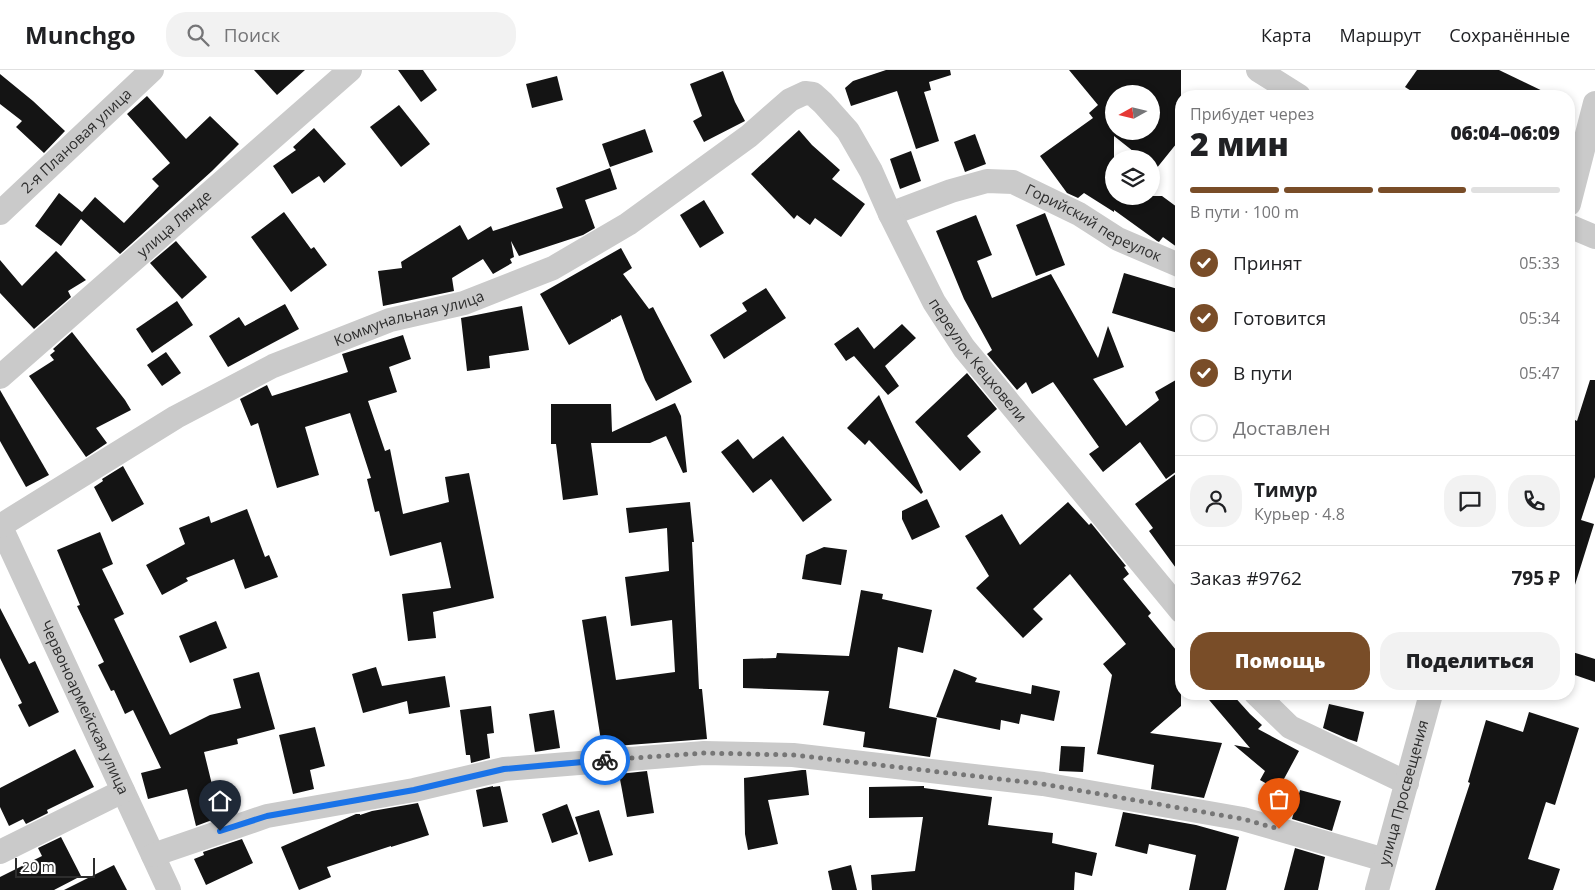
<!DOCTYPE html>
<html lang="ru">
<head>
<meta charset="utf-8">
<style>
  body { margin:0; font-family:"Open Sans",sans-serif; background:#f2f2f2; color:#202124; height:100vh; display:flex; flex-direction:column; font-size:19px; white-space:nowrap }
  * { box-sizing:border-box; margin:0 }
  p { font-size:16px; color:#757577 }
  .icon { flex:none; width:28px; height:28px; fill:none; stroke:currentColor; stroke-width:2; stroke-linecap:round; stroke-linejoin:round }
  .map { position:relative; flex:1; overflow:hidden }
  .drawer { position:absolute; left:1175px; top:20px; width:400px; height:610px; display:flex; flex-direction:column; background:#fff; border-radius:20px; box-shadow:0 2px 8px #0003 }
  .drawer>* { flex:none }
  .needle { width:32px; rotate:262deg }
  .controls { position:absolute; left:1105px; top:15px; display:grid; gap:10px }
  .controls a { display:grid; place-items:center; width:55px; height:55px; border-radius:50%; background:#fff; box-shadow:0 2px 8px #0003; font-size:25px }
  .scale { position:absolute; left:15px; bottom:12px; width:80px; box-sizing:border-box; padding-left:5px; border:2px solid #2d2d2d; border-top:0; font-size:14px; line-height:18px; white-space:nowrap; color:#2d2d2d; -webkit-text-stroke:4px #fff; paint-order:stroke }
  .pin { position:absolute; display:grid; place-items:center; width:42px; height:42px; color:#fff; margin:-51px -21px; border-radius:50% 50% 50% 0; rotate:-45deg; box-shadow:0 0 5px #0007 }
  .pin .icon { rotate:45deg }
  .courier { position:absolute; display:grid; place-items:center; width:50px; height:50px; margin:-25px; border:4px solid #1a73e8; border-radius:50%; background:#fff; color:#222; box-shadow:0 1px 6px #0007 }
  .summary em { font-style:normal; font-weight:800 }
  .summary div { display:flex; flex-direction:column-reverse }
  .summary { display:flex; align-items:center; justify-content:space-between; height:85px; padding:0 15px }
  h1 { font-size:32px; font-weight:800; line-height:38px }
  .bar { display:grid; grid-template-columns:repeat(4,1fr); gap:8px 5px; align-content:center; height:60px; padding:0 15px }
  .bar i { height:6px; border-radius:4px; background:#e0e0e0 }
  .bar .active { background:#794d28 }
  .bar p { grid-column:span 4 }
  .line { display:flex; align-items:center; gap:12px; padding:0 15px; border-top:1px solid #e0e0e0 }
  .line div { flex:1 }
  .round { display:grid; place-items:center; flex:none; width:52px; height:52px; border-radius:20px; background:#f2f2f2 }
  ol { padding:0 15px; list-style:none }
  li { display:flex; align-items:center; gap:15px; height:55px }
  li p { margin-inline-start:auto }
  li .icon { padding:5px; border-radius:50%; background:#794d28; color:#fff; stroke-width:4 }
  li:last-child { color:#757577 }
  li i { width:28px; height:28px; border:2px solid #e0e0e0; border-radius:50% }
  .primary-button { display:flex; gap:10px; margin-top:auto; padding:10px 15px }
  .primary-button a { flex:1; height:58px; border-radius:20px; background:#794d28; color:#fff; font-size:20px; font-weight:800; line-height:58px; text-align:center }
  .primary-button a+a { background:#f2f2f2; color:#202124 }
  header { display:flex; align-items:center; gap:30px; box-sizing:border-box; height:70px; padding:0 25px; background:#fff; border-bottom:1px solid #e0e0e0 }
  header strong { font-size:24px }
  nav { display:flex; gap:28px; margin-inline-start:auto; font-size:18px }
  .search { width:350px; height:45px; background:#f2f2f2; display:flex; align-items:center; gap:12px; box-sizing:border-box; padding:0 18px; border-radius:20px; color:#757577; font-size:19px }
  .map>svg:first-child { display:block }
  .building { fill:#141414; fill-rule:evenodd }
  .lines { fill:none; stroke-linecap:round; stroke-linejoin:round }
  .street { stroke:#cacaca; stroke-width:24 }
  .done { stroke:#767676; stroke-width:5; stroke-dasharray:0 9 }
  .route { stroke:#1a73e8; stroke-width:6 }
  .labels { text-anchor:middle; stroke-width:5; stroke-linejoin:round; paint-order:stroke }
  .street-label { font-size:15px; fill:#2d2d2d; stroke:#fff }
</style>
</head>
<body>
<header>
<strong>Munchgo</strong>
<div class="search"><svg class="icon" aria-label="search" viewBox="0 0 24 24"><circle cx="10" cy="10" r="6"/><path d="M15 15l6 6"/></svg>Поиск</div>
<nav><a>Карта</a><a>Маршрут</a><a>Сохранённые</a></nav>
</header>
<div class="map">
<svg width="1595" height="820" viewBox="0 0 1595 820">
  <rect width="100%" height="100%" fill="#fff"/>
  <g class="building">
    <path d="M254,0H305L277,25Z"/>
    <path d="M398,0H423L437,20L421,32Z"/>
    <path d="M886,0H950L951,5L929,12L931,20L924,22L939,71L916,79L897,21L851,36L845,18L853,11Z"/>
    <path d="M1069,0H1181V68L1156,99L1151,95V89H1143L1114,66V126H1162L1181,140V180L1163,167L1159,172L1157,171L1114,140V142L1084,123L1078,128L1067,123L1040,86L1093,48L1089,43L1098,35ZM1114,24H1151V61H1114Z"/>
    <path d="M1417,0H1499L1553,26H1419L1405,17Z"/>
    <path d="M723,1L735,32L745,51L704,72L693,51L702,46L690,14Z"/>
    <path d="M0,4L33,31L65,61L44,83L16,57L22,51L0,34Z"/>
    <path d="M557,6L563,30L532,38L526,14Z"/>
    <path d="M147,26L186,69L210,46L239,74L212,101L120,184L81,149L61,176L35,156L59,123L82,142L95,127L124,153L159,116L152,109L170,93L127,44Z"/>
    <path d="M399,35L430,74L401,97L370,57Z"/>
    <path d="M314,58L346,94L324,113L319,106L292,124L273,96L296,80L293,77Z"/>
    <path d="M645,59L653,82L610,97L602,74Z"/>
    <path d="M799,60L812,75L840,100L832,109L865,134L841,167L815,148L810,155L797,145L794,149L751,104Z"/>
    <path d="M975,64L986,94L965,102L954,72Z"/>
    <path d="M911,81L921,111L900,119L890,89Z"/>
    <path d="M610,98L617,119L585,130L595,158L583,165L519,186L511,171L514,187L510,189L512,193L493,204L483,189L452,208L454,221L383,236L378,201L402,198L401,192L460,155L468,170L491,156L493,161L563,138L556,118Z"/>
    <path d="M704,130L724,163L700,178L680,145Z"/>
    <path d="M284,142L311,179L314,177L327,195L291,222L251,167Z"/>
    <path d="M1045,143L1065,195L1036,206L1016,155Z"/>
    <path d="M976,145L992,185L977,191L992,228L1051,204L1098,288L1108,256L1124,297L1093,309L1126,356L1159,330L1155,322L1181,307V398L1166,409L1140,372L1103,402L1089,384L1099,377L1053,312L1032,324L1026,312L1017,320L987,284L992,280L964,229L936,161Z"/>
    <path d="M176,171L207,207L182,229L150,193Z"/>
    <path d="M621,178L632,198L623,204L649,239L653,237L692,312L656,331L645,310L621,245L612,250L611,249V251L569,275L540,224Z"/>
    <path d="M56,181L86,210L68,221L71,227L34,259L0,223V190L22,216Z"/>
    <path d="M1124,203L1181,220V264L1112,243Z"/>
    <path d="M766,218L786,248L724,289L710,265L747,241L742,233Z"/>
    <path d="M177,231L193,255L152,283L136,259Z"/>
    <path d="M285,234L299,259L228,297L209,266L239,247L245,256Z"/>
    <path d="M522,236L529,280L489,286L490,298L467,301L461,248Z"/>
    <path d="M902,254L916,268L885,296L899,316L888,325L854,286L846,291L834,274L858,257L874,279Z"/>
    <path d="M72,262L125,330L131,340L96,358L107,373L86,387L29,306L54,290L50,285L55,281L53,279Z"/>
    <path d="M403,265L411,289L389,297L397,322L368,331L385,381L390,379L403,444L449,432L445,407L469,403L494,528L433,542L436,568L408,571L402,524L451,518L441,472L390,486L379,441L375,442L367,409L371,408L350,343L305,357L319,405L277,418L258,353L251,356L240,329L267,315L272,326L348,302L342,284Z"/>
    <path d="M166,282L181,303L162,316L147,295Z"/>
    <path d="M967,303L997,339L967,366L981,382L960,401L915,352Z"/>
    <path d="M1590,310H1595V407L1581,450L1594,454L1574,518L1569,517V363L1573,349L1577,351Z"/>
    <path d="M0,320L49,405L26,417L0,371Z"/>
    <path d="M879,325L923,422L921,424L869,370L865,375L847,358Z"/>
    <path d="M675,333L681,346L687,402L683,403L666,366L650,373H591L598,425L563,430L556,374H551V334H611L612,362Z"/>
    <path d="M783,366L832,430L803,452L771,409L753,423L721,382L738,369L753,389Z"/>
    <path d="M123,396L144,434L112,452L94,417L103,411L102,409Z"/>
    <path d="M1181,400V505L1149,461L1153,458L1135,434Z"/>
    <path d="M927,429L940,457L912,470L902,449V441Z"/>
    <path d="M690,432L694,472H692L699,619H702L707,669L602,677L582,550L606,546L616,610L675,602L672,550L631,556L625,507L669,501L667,458L629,463L626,438Z"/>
    <path d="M1068,432L1089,455L1091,453L1126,496L1124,497L1129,504L1123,509L1151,543L1148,546L1181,586V636L1150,663L1222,673L1204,728L1151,719L1154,695L1097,684L1112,605L1103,594L1126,574L1070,504L1033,539L1043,549L1023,568L976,518L989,506L965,466L1002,444L1020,475Z"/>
    <path d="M247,439L265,487L269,485L278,507L245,519L234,489L186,508L188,511L162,525L146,495L185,474L179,458L209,446L211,453Z"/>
    <path d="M100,462L113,494L102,499L124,544L114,549L170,665L210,645L241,638L233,609L259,602L275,659L237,669L238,674L204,682L220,747L196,756L187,719L148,729L141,703L161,698L133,640L125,644L114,620L111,621L98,595L104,592L77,536L80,535L57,480Z"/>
    <path d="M824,477L847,480L841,515L802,509L806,485Z"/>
    <path d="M861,520L883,524L882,529L932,540L923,583L898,577L889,638L937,648L930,687L863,677L865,662L823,655L829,621L743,618V589L776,588L777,583L849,586Z"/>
    <path d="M0,538L29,594L35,591L59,642L29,657L18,635L22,633L0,588Z"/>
    <path d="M216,551L227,578L190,593L179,566Z"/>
    <path d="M1569,581L1595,589V612L1569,603Z"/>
    <path d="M376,597L382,616L445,606L450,637L409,644L407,631L363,643L352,604Z"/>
    <path d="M954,599L977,608L975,612L1031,624L1032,615L1060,621L1054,651L1021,644L1019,654L1001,650L1000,660L936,647Z"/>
    <path d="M1204,624H1232L1250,644L1262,655L1258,659L1299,681L1278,720L1260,710L1265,701L1234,675L1250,678Z"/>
    <path d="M1329,634L1364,642L1357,672L1348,669L1323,658Z"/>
    <path d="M491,636L494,663L487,664L490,688L471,693L470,685H466L460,640Z"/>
    <path d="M554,640L560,678L535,682L529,644Z"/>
    <path d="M1529,642L1579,658L1555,735L1546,732L1528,789L1560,799L1553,820H1435L1470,713L1468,712L1486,650L1523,662Z"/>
    <path d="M315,657L325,696L310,700L314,719L293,724L279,665Z"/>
    <path d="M1061,676L1085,677L1083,702L1059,701Z"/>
    <path d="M75,679L94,717L47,740L48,743L26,754L23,749L9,756L0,737V718Z"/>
    <path d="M802,700H806L809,725L768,730L778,774L748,780L745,764L744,708Z"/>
    <path d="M647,701L654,743L627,747L619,704Z"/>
    <path d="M493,716V717L500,716L508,752L483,757L476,720Z"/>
    <path d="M924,716V718L992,727L988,755L1053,763L1052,773L1097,783L1092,806L1075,802L1074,820H872L871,805L915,801L923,747L869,748V717Z"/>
    <path d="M1300,720L1341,731L1332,761L1292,749Z"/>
    <path d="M418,733L429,765L391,777V776L327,797L331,807L299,820L281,777L356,744H360V745L372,741Z"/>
    <path d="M567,734L578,764L552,773L542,744Z"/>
    <path d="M599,740L613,785L589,792L575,747Z"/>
    <path d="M1123,742L1196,755L1239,767L1226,820H1189L1196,785L1149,774L1147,784L1115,776Z"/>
    <path d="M61,767L81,806L54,820H0V807L42,786L38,778Z"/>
    <path d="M242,769L253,793L206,815L194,789L204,785L203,782Z"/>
    <path d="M1295,778L1325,787L1318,820H1284Z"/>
    <path d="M114,795L127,820H64Z"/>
    <path d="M851,795L857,820H832L828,801Z"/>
  </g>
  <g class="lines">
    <g class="street">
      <path d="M1258,0L1299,26"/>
      <path d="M1569,134L1595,33"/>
      <path id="s1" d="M0,143L152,0"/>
      <path id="s2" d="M890,144L951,121L987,111L1013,112L1079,144L1118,169L1181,196"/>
      <path d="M1569,156L1595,167"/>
      <path id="s3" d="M0,307L350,0"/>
      <path id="s4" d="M0,455L169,820"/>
      <path id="s5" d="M0,456L176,347L273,296L390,250L464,233L553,198L628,154L749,66L790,30L805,23L813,24L823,33L848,61L871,101L890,144L934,232L964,278L1181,541"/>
      <path d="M1256,624L1290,657L1407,713"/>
      <path d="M0,782L123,721"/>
      <path d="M153,785L267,746L414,720L504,699L704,683L793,685L1043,714L1243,749L1385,790"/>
      <path id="s6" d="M1377,820L1431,624"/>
    </g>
  </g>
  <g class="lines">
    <path class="done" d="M605,690L704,683L794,685L1043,714L1243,749L1279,759"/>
    <path class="route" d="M220,761L267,746L414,720L504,699L605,690"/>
  </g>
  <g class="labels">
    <g class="street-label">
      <text dy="5" stroke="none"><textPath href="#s1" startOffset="105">2-я Плановая улица</textPath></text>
      <text dy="5" stroke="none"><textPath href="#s2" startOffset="219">Горийский переулок</textPath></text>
      <text dy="5" stroke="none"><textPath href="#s3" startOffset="232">улица Лянде</textPath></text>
      <text dy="5" stroke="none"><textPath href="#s5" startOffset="461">Коммунальная улица</textPath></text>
      <text dy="5" stroke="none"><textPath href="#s5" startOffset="1245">переулок Кецховели</textPath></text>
      <text dy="5" stroke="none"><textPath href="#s4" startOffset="201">Червоноармейская улица</textPath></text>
      <text dy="5" stroke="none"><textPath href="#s6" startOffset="101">улица Просвещения</textPath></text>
    </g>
  </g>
</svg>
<div class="controls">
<a><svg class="needle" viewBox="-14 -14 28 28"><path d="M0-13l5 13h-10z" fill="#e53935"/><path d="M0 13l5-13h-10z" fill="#757577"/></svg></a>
<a><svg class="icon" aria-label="layers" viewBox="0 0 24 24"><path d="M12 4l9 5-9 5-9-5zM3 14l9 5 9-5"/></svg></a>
</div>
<div class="scale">20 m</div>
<div class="pin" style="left:1279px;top:759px;background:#ea580c"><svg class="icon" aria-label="bag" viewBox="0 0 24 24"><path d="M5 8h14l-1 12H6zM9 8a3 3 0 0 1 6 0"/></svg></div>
<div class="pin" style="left:220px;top:761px;background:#1f2937"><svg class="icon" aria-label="home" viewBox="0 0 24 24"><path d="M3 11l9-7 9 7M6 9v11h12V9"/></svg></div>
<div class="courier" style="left:605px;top:690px"><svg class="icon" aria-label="bike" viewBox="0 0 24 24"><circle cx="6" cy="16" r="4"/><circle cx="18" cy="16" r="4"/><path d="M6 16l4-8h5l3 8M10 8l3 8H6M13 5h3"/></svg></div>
<section class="drawer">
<div class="summary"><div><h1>2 мин</h1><p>Прибудет через</p></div><em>06:04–06:09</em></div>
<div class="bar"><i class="active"></i><i class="active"></i><i class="active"></i><i></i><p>В пути · 100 m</p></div>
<ol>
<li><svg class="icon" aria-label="check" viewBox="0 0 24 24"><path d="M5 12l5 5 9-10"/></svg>Принят<p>05:33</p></li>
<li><svg class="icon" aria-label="check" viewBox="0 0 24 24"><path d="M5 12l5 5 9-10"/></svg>Готовится<p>05:34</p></li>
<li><svg class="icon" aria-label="check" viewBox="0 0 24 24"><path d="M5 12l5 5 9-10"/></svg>В пути<p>05:47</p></li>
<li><i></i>Доставлен</li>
</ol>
<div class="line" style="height:90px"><a class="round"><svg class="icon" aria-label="person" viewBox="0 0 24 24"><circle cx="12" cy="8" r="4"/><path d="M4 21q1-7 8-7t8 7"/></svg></a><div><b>Тимур</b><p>Курьер · 4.8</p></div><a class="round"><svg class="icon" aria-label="chat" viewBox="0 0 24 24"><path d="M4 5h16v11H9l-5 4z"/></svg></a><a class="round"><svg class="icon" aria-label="phone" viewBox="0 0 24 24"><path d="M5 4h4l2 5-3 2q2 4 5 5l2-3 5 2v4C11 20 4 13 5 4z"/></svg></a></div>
<div class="line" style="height:65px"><div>Заказ #9762</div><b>795 ₽</b></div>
<div class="primary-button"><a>Помощь</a><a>Поделиться</a></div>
</section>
</div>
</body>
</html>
